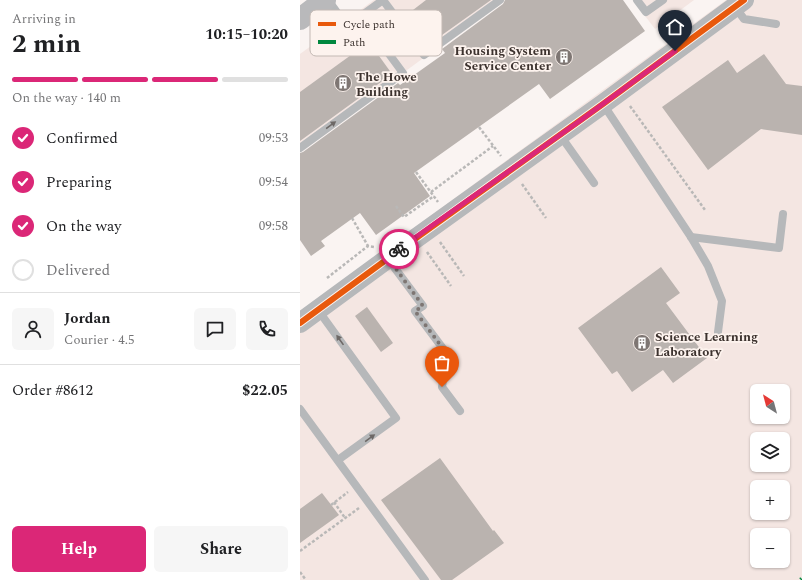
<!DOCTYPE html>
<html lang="en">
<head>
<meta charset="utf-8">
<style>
  body { margin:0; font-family:Spectral,serif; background:#f6f6f6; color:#202124; height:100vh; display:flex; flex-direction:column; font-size:15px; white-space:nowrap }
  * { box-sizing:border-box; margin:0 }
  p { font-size:13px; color:#757577 }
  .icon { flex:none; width:22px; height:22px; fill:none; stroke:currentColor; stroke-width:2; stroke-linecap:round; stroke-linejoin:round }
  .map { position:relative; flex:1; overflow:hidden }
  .details { display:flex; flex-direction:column; background:#fff; width:300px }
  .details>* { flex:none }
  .needle { width:26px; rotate:324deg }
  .controls { position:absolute; left:450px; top:384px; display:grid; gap:8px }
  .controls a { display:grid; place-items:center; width:40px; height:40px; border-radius:6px; background:#fff; box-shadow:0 1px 3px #0004; font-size:20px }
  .pin { position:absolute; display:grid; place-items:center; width:34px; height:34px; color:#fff; margin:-41px -17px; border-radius:50% 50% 50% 0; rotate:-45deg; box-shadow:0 0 4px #0007 }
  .pin .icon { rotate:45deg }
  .courier { position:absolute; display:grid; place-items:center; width:40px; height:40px; margin:-20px; border:3px solid #db2777; border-radius:50%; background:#fff; color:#222; box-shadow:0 1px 5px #0007 }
  .head em { font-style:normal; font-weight:700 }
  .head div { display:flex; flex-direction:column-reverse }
  .head { display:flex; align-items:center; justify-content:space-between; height:68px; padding:0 12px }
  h1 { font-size:26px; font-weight:700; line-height:30px }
  .bar { display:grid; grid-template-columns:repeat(4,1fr); gap:6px 4px; align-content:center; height:48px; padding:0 12px }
  .bar i { height:5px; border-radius:3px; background:#e0e0e0 }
  .bar .active { background:#db2777 }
  .bar p { grid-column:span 4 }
  .line { display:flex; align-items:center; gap:10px; padding:0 12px; border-top:1px solid #e0e0e0 }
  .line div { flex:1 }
  .round { display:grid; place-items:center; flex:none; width:42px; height:42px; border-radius:6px; background:#f6f6f6 }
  ol { padding:0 12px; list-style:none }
  li { display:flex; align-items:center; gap:12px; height:44px }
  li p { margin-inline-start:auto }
  li .icon { padding:4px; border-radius:50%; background:#db2777; color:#fff; stroke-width:4 }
  li:last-child { color:#757577 }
  li i { width:22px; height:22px; border:2px solid #e0e0e0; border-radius:50% }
  .button { display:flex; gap:8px; margin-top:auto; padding:8px 12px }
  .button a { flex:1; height:46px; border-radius:6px; background:#db2777; color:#fff; font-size:16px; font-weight:700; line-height:46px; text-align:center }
  .button a+a { background:#f6f6f6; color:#202124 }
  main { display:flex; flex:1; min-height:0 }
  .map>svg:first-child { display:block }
  .built { fill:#f4e6e2; fill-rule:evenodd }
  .building { fill:#bab3af }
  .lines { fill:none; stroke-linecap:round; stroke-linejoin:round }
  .path { stroke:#b9b8b7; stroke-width:2.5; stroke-dasharray:3 2; stroke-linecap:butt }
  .service { stroke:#b6b8ba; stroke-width:8 }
  .tertiary { stroke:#b6b8ba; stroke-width:20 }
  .primary { stroke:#b9b9bb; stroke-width:22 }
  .quiet { stroke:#00873e; stroke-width:5; stroke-dasharray:10 5; stroke-linecap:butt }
  .cycleway-casing { stroke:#fdf3ee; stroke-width:8 }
  .cycleway { stroke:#e8590c; stroke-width:6 }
  .oneway { fill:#6d6866 }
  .done { stroke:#7e7673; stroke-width:4; stroke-dasharray:0 7.2 }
  .route { stroke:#db2777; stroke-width:5 }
  .labels { text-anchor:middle; stroke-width:3.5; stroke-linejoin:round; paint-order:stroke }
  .poi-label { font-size:13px; font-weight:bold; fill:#3c322e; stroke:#fdf3ee; text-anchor:start }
  .key { fill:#fdf3ee; stroke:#c3b9b4; stroke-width:1 }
  .key-label { font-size:11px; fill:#3c322e }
</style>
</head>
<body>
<main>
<section class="details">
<div class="head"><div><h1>2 min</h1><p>Arriving in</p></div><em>10:15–10:20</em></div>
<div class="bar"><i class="active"></i><i class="active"></i><i class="active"></i><i></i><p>On the way · 140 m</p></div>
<ol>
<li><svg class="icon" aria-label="check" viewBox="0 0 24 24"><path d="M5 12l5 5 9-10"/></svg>Confirmed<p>09:53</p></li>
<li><svg class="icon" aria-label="check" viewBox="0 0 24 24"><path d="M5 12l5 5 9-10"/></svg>Preparing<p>09:54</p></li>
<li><svg class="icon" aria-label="check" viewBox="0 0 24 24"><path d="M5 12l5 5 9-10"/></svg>On the way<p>09:58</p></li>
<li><i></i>Delivered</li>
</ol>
<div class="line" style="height:72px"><a class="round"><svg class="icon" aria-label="person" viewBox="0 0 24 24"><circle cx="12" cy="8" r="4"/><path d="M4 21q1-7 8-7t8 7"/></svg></a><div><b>Jordan</b><p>Courier · 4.5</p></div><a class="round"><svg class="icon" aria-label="chat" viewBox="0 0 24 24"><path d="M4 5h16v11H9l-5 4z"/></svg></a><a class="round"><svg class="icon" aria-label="phone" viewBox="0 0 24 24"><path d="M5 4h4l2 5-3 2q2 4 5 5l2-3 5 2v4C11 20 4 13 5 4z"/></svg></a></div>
<div class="line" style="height:52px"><div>Order #8612</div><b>$22.05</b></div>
<div class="button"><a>Help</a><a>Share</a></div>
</section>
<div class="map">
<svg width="502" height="580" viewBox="0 0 502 580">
  <rect width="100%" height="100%" fill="#faf4f2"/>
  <g class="built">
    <path d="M74,0H203L0,148V54Z"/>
    <path d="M333,0H394L355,29Z"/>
    <path d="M426,0H502V580H0V311ZM457,391H483V417H457ZM457,439H483V465H457ZM457,487H483V513H457ZM457,535H483V561H457Z"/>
  </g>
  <g class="building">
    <path d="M126,0H191L135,40L113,10Z"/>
    <path d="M205,0H323L345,31L250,99L239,84L114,173L130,196L76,235L60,213L21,241L25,246L11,256L0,240V153L3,152L98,83L100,85L145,53L142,49L203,4Z"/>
    <path d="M69,42L92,74L0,141V92Z"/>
    <path d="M464,54L486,84L502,86V135L461,129L408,170L362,107L428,60L437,73Z"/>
    <path d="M361,267L380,293L366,303L407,358L373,383L363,370L332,392L317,371L312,374L278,328Z"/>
    <path d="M67,307L93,343L81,352L55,316Z"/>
    <path d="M140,458L193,531L194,530L204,543L152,580H141L81,500Z"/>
    <path d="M22,493L39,515L0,543V509Z"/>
  </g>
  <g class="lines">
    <g class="path">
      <path d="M330,106L405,210"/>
      <path d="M179,127L201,156"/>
      <path d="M116,172L138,202"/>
      <path d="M222,184L246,218"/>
      <path d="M131,192L193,146"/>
      <path d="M96,206L104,217L134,196"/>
      <path d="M52,218L68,246"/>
      <path d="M140,242L164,276"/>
      <path d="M127,252L151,286"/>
      <path d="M27,278L68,246L74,247"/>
      <path d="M34,502L45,518"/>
      <path d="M31,505L48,492"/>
      <path d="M0,551L59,508"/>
      <path d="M0,572L6,580"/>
    </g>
    <g class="service">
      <path d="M28,0L47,26"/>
      <path d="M83,0L124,55L200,0"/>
      <path d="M337,0L346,12L363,0"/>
      <path d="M435,7L444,19L476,24"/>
      <path d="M303,104L391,237L408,266L422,301L418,332"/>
      <path d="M260,135L294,183"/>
      <path d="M0,148L103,73L61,16L83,0"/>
      <path d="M391,237L479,248L483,214"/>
      <path d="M88,259L123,306L115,311L147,354L142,387L160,411"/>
      <path d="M18,310L96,418L38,460"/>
      <path d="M0,409L125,580"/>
    </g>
    <path class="tertiary" d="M0,323L94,254L303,104L444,0"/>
    <path class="primary" d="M0,19L25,0"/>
    <path class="quiet" d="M501,580L502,579"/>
    <g class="cycleway-casing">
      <path id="cycleway" d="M0,323L94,254L303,104L444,0"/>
    </g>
    <use href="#cycleway" class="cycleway"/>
  </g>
  <defs><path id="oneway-solid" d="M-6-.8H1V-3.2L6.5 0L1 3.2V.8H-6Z"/></defs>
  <g class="oneway">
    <use href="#oneway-solid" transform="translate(31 125) rotate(-36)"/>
    <use href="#oneway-solid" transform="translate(40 340) rotate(-125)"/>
    <use href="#oneway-solid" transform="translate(70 438) rotate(-36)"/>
  </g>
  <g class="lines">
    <path class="done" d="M99,249L88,258L123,306L115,311L147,354L142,387"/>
    <path class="route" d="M99,249L281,120L375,51"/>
  </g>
  <defs>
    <g id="building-disc" transform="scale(0.9)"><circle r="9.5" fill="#7e7673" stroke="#fdf3ee"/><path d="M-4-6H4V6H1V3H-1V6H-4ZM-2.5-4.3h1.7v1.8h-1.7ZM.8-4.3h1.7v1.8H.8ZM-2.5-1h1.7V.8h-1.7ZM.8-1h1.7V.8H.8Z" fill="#fff"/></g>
  </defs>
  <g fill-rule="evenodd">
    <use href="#building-disc" x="264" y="57"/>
    <use href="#building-disc" x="43" y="83"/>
    <use href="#building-disc" x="342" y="343"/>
  </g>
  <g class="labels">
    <g class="poi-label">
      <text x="251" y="55" text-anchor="end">Housing System<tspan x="251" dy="15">Service Center</tspan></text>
      <text x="56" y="81">The Howe<tspan x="56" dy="15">Building</tspan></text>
      <text x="355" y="341">Science Learning<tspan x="355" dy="15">Laboratory</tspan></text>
    </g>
  </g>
  <rect x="10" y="10" width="132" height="46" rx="6" class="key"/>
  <rect x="18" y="22" width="18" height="4" fill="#e8590c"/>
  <rect x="18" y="40" width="18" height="4" fill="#00873e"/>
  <g class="key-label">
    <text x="43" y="28">Cycle path</text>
    <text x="43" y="46">Path</text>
  </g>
</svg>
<div class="controls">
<a><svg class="needle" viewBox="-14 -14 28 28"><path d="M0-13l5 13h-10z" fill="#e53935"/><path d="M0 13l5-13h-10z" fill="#757577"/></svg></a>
<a><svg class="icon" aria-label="layers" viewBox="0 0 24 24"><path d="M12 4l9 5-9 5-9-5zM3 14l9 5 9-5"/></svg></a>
<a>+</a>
<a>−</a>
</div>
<div class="pin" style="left:142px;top:387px;background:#ea580c"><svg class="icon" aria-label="bag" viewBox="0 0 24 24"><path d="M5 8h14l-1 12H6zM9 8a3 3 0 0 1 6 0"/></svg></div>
<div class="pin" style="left:375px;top:51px;background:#1f2937"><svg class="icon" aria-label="home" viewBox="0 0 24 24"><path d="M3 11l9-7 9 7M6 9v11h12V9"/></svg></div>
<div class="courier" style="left:99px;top:249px"><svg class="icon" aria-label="bike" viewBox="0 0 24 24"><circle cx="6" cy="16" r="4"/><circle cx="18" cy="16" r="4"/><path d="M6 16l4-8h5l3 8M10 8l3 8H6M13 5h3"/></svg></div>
</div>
</main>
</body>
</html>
